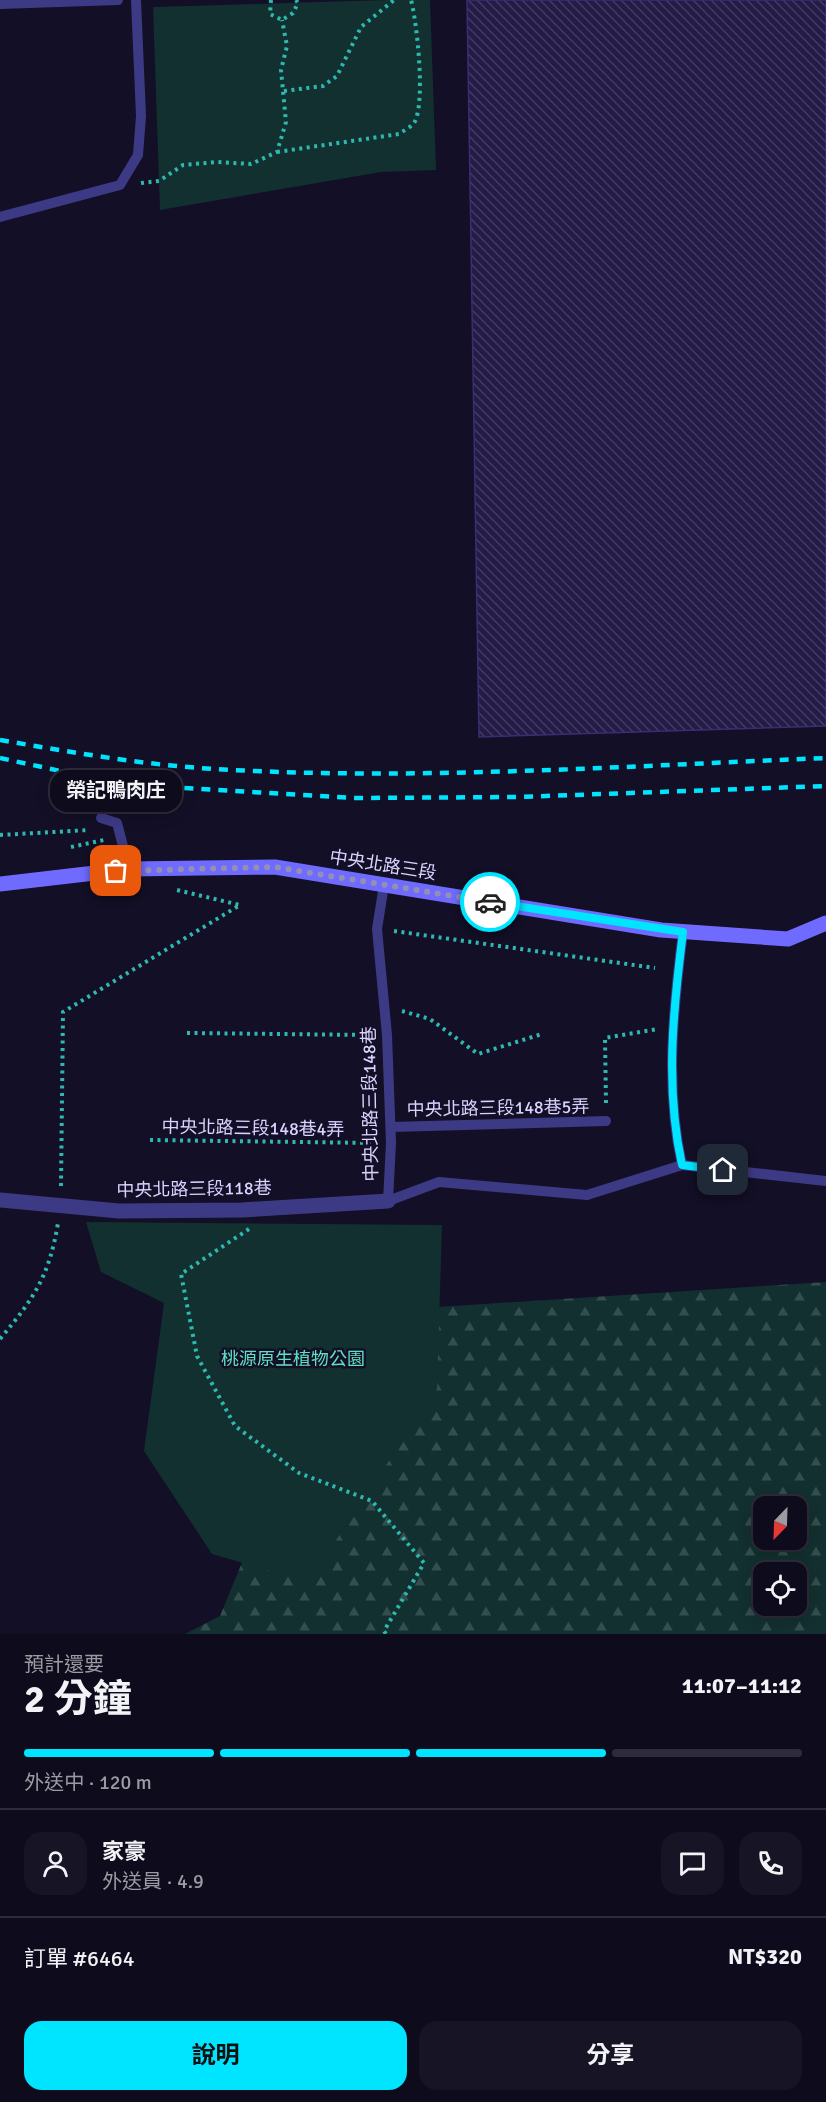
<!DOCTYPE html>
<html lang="zh-TW">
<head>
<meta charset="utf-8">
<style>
  body { margin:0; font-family:Signika,"Noto Sans TC",sans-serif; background:#171425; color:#f1f3f6; height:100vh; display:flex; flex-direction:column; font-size:22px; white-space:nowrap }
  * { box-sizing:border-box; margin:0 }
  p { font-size:20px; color:#9b9ba3 }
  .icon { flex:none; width:33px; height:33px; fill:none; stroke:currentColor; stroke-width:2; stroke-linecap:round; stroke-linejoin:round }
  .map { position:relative; height:1634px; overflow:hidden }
  .details { display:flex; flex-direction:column; background:#0e0b1c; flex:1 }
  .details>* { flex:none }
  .needle { width:39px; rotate:203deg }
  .controls { position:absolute; left:753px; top:1496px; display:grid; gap:12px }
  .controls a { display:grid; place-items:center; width:54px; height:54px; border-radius:12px; background:#0e0b1c; box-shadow:0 3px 15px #0003,0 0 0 2px #2e2b3b; font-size:30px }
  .pin { position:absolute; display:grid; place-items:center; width:51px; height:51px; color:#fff; margin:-26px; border-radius:12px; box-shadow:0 3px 9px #0006 }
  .courier { position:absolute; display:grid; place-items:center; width:60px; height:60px; margin:-30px; border:4px solid #00e5ff; border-radius:50%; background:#fff; color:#222; box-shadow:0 2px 8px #0007 }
  .bubble { position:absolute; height:42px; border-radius:18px; background:#0e0b1c; box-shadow:0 3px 15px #0003,0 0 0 2px #2e2b3b; font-size:20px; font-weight:700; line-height:42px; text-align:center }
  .summary em { font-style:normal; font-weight:700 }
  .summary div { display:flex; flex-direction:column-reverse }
  .summary { display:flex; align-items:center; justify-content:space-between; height:102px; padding:0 24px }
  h1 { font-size:39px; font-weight:700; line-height:45px }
  .bar { display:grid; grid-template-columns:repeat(4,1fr); gap:9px 6px; align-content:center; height:72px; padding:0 24px }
  .bar i { height:8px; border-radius:4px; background:#2e2b3b }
  .bar .selected { background:#00e5ff }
  .bar p { grid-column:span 4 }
  .line { display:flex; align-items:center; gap:15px; padding:0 24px; border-top:2px solid #2e2b3b }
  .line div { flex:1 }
  .round { display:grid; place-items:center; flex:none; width:63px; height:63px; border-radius:18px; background:#171425 }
  .primary-button { display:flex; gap:12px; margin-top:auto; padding:12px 24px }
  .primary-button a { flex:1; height:69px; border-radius:18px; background:#00e5ff; color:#111; font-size:24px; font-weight:700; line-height:69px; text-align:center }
  .primary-button a+a { background:#171425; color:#f1f3f6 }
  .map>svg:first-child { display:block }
  .forest { fill:url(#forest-firs); fill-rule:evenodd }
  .green { fill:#12302f }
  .building { fill:url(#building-back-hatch); stroke:#3b2d73; stroke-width:1.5 }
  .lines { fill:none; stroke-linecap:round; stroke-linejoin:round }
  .path { stroke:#2fb8b0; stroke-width:4; stroke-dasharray:3 4.5; stroke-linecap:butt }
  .lane { stroke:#3d3a85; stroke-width:10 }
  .street { stroke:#3d3a85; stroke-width:15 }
  .secondary { stroke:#6f6bff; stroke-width:15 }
  .rail { stroke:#00e5ff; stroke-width:4.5; stroke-dasharray:9 8; stroke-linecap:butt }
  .done { stroke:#948fb3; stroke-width:6; stroke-dasharray:0 10.8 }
  .route { stroke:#00e5ff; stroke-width:8 }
  .labels { text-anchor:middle; stroke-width:5; stroke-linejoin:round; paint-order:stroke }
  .street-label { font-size:18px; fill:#d9d4ff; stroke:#130f26 }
  .park-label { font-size:18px; fill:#5fe0c0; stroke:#130f26 }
</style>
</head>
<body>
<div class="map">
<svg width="826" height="1634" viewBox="0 0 826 1634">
  <defs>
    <pattern id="forest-firs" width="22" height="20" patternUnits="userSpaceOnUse" patternTransform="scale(1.5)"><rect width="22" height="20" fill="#12302f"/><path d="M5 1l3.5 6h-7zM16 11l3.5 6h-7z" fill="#344d4e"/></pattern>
    <pattern id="building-back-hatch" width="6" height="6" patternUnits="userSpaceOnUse" patternTransform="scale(1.5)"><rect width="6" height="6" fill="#241b47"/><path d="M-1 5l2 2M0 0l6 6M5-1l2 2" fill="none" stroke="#433b63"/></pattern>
  </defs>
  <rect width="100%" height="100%" fill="#130f26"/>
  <path class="forest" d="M826,1282V1634H185L220,1616L345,1313ZM764,1506H796V1539H764ZM764,1572H796V1605H764Z"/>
  <g class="green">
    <path d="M386,0H430L436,170L381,172L160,210L153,7Z"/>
    <path d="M86,1222L442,1225L437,1389L308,1582L212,1554L144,1451L164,1303L101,1272Z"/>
  </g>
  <path class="building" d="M467,0H826V726L479,737Z"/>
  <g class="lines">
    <g class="path">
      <path d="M271,0L270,14L282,20L293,13L298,3L296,0"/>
      <path d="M284,91L323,86L337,76L361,27L394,0"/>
      <path d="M277,152L399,134C403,131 411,127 414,123C426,105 417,22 411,0"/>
      <path d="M141,183L159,181L183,165L217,162L251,164L277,152L286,122L281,70L287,46L282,20"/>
      <path d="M0,835L89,830"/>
      <path d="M71,847L104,840"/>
      <path d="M394,931L655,968"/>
      <path d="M402,1011L430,1019L478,1054L542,1034"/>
      <path d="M187,1033L371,1035"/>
      <path d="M606,1103L605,1038L658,1029"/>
      <path d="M150,1140L375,1143"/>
      <path d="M61,1186L63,1012L240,905L177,890"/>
      <path d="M249,1229L181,1274L197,1356L235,1426L299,1473L372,1501L424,1563L384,1631L386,1634"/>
      <path d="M0,1339C34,1298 49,1277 58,1223"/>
    </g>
    <g class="lane">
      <path d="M0,4L118,0"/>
      <path d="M0,217L120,185L138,155L141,116L136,0"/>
      <path d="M101,818L117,823L129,869"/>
      <path d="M384,885L377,929L387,1035L391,1143L388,1201L439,1182L587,1195L682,1165L826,1181"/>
      <path d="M391,1127L606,1121"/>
      <path d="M682,1165C665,1088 673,1010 683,932"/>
    </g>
    <path class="street" d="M0,1200L119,1211L242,1210L388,1201"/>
    <path class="secondary" d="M0,884L129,869L275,867L661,930L788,939L826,923"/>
    <g class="rail">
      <path d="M0,740C71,752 143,765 215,769C418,781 623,766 826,758"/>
      <path d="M0,758L65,772L166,787L353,798L518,797L826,786"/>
    </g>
  </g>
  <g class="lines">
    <path class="done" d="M116,871L275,867L490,902"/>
    <path class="route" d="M490,902L683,932C673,1010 665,1088 682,1165L723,1170"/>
  </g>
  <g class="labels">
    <g class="street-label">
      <text transform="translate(383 865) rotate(9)" y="6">中央北路三段</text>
      <text transform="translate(370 1104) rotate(-91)" y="6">中央北路三段148巷</text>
      <text transform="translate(498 1108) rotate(-1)" y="6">中央北路三段148巷5弄</text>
      <text transform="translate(253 1128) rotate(1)" y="6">中央北路三段148巷4弄</text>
      <text transform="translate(194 1189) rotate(-1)" y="6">中央北路三段118巷</text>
    </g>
    <g class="park-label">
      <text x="293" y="1365">桃源原生植物公園</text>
    </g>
  </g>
</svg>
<div class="controls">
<a><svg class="needle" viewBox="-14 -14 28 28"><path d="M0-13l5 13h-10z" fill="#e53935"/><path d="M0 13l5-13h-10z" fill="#9b9ba3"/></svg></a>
<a><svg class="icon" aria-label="locate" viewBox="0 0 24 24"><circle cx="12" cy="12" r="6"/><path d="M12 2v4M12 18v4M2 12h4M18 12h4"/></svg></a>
</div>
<div class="pin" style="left:116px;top:871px;background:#ea580c"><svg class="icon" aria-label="bag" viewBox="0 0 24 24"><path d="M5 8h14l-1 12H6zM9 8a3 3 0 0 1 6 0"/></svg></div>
<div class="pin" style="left:723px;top:1170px;background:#1f2937"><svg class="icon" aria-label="home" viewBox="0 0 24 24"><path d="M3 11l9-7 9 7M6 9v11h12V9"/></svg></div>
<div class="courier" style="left:490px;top:902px"><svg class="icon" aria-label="car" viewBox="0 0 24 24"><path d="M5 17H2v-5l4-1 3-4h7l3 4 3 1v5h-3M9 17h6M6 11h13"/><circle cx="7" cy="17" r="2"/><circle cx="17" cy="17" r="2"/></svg></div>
<div class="bubble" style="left:50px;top:770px;width:132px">榮記鴨肉庄</div>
</div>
<section class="details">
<div class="summary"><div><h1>2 分鐘</h1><p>預計還要</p></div><em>11:07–11:12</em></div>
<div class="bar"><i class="selected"></i><i class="selected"></i><i class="selected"></i><i></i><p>外送中 · 120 m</p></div>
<div class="line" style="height:108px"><a class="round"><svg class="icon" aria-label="person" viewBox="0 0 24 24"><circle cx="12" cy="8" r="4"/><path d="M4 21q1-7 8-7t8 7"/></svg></a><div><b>家豪</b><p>外送員 · 4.9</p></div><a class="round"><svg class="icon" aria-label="chat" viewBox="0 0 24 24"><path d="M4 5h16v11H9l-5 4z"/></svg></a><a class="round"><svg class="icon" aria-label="phone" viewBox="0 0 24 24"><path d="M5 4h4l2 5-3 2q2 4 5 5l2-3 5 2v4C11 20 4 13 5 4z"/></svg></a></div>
<div class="line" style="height:78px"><div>訂單 #6464</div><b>NT$320</b></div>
<div class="primary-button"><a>說明</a><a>分享</a></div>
</section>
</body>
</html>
